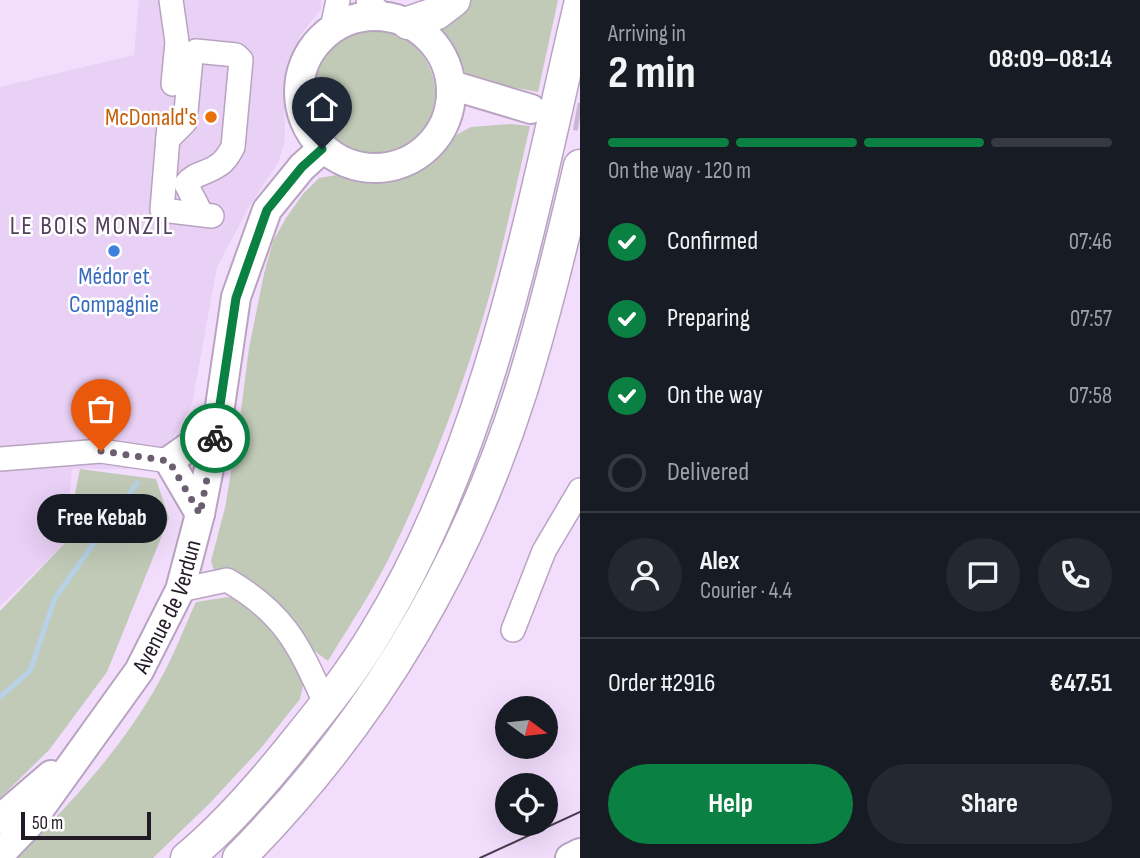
<!DOCTYPE html>
<html lang="en">
<head>
<meta charset="utf-8">
<style>
  body { margin:0; font-family:"Sofia Sans Condensed",sans-serif; background:#242831; color:#f1f3f6; height:100vh; display:flex; flex-direction:column; font-size:26px; white-space:nowrap }
  * { box-sizing:border-box; margin:0 }
  p { font-size:23px; color:#9ea1a6 }
  .icon { flex:none; width:38px; height:38px; fill:none; stroke:currentColor; stroke-width:2; stroke-linecap:round; stroke-linejoin:round }
  .map { position:relative; flex:1; overflow:hidden }
  .side { display:flex; flex-direction:column; background:#171b24; width:560px }
  .side>* { flex:none }
  .needle { width:46px; rotate:105deg }
  .controls { position:absolute; left:495px; top:696px; display:grid; gap:14px }
  .controls a { display:grid; place-items:center; width:63px; height:63px; border-radius:50%; background:#171b24; box-shadow:0 7px 28px #0002; font-size:35px }
  .scale { position:absolute; left:21px; bottom:18px; width:130px; box-sizing:border-box; padding-left:7px; border:4px solid #221a25; border-top:0; font-size:19px; line-height:24px; white-space:nowrap; color:#221a25; -webkit-text-stroke:5px #fff; paint-order:stroke }
  .pin { position:absolute; display:grid; place-items:center; width:60px; height:60px; color:#fff; margin:-72px -30px; border-radius:50% 50% 50% 0; rotate:-45deg; box-shadow:0 0 7px #0007 }
  .pin .icon { rotate:45deg }
  .courier { position:absolute; display:grid; place-items:center; width:70px; height:70px; margin:-35px; border:5px solid #0b8043; border-radius:50%; background:#fff; color:#222; box-shadow:0 2px 9px #0007 }
  .bubble { position:absolute; height:49px; border-radius:24px; background:#171b24; box-shadow:0 7px 28px #0002; font-size:23px; font-weight:700; line-height:49px; text-align:center }
  .headline em { font-style:normal; font-weight:700 }
  .headline div { display:flex; flex-direction:column-reverse }
  .headline { display:flex; align-items:center; justify-content:space-between; height:119px; padding:0 28px }
  h1 { font-size:46px; font-weight:700; line-height:52px }
  .bar { display:grid; grid-template-columns:repeat(4,1fr); gap:10px 7px; align-content:center; height:84px; padding:0 28px }
  .bar i { height:9px; border-radius:5px; background:#363941 }
  .bar .active { background:#0b8043 }
  .bar p { grid-column:span 4 }
  .line { display:flex; align-items:center; gap:18px; padding:0 28px; border-top:2px solid #363941 }
  .line div { flex:1 }
  .round { display:grid; place-items:center; flex:none; width:74px; height:74px; border-radius:37px; background:#242831 }
  ol { padding:0 28px; list-style:none }
  li { display:flex; align-items:center; gap:21px; height:77px }
  li p { margin-inline-start:auto }
  li .icon { padding:7px; border-radius:50%; background:#0b8043; color:#fff; stroke-width:4 }
  li:last-child { color:#9ea1a6 }
  li i { width:38px; height:38px; border:4px solid #363941; border-radius:50% }
  .cta { display:flex; gap:14px; margin-top:auto; padding:14px 28px }
  .cta a { flex:1; height:80px; border-radius:42px; background:#0b8043; color:#fff; font-size:28px; font-weight:700; line-height:80px; text-align:center }
  .cta a+a { background:#242831; color:#f1f3f6 }
  main { display:flex; flex:1; min-height:0 }
  .map>svg:first-child { display:block }
  .built { fill:#e9d0f5 }
  .green { fill:#c1cab7 }
  .lines { fill:none; stroke-linecap:round; stroke-linejoin:round }
  .stream { stroke:#b7d2e7; stroke-width:5 }
  .major-tunnel { stroke:#c9b6d2; stroke-width:28; stroke-dasharray:28 14; stroke-linecap:butt }
  .minor-casing { stroke:#b8a3c1; stroke-width:26 }
  .major-casing { stroke:#b8a3c1; stroke-width:32 }
  .highway-casing { stroke:#b8a3c1; stroke-width:35 }
  .minor { stroke:#fff; stroke-width:23 }
  .major { stroke:#fff; stroke-width:28 }
  .highway { stroke:#fff; stroke-width:32 }
  .tram { stroke:#473d4c; stroke-width:2 }
  .done { stroke:#6b5e71; stroke-width:7; stroke-dasharray:0 12.6 }
  .route { stroke:#0b8043; stroke-width:9 }
  .food-dot { fill:#e8710a; stroke:#fff; stroke-width:2.5 }
  .shop-dot { fill:#3f7fe0; stroke:#fff; stroke-width:2.5 }
  .labels { text-anchor:middle; stroke-width:5; stroke-linejoin:round; paint-order:stroke }
  .food-label { font-size:24px; fill:#c56008; stroke:#fff; text-anchor:end }
  .shop-label { font-size:24px; fill:#366cbe; stroke:#fff }
  .street-label { font-size:24px; fill:#221a25; stroke:#fff }
  .neighbourhood-label { font-size:26px; letter-spacing:2px; fill:#53415b; stroke:#fff }
</style>
</head>
<body>
<main>
<div class="map">
<svg width="580" height="858" viewBox="0 0 580 858">
  <rect width="100%" height="100%" fill="#f3ddfd"/>
  <path class="built" d="M139,0H321V9L300,36L284,90L285,140L279,161L249,207L217,267L192,404L172,439L158,469H72L65,543L0,606V87L134,55Z"/>
  <g class="green">
    <path d="M463,0H558L538,92L474,80L467,75L434,22Z"/>
    <circle cx="372" cy="93" r="63"/>
    <path d="M511,124L530,126C519,174 508,223 496,271C471,368 432,471 388,560C370,595 348,628 328,661L301,641L245,581L214,571L211,561L225,508L240,418L249,348L264,274L273,241L286,218L303,194L319,178L337,175L376,181L401,176L422,167L456,135L471,127Z"/>
    <path d="M80,469L156,479L169,518L107,672L49,750L0,798V611L65,543Z"/>
    <path d="M228,597L251,601L269,615L304,681L300,699L261,748L210,803L153,858H16C70,804 123,748 160,680C174,655 184,628 196,602Z"/>
  </g>
  <g class="lines">
    <path class="stream" d="M0,697L30,671L55,598L137,483"/>
    <path class="major-tunnel" d="M534,109L580,117"/>
    <g class="minor-casing">
      <g id="minor">
        <path d="M171,0L177,42L173,84"/>
        <path d="M368,0L382,16"/>
        <path d="M332,28L338,0"/>
        <path d="M169,125L162,210L212,216"/>
        <path d="M168,139L185,122L191,58L196,51L236,55L241,60L233,147C229,154 225,162 217,166C206,174 194,173 186,184L201,213"/>
        <path d="M0,459L101,451L169,461"/>
        <path d="M180,590L227,580C286,614 299,646 326,705"/>
        <path d="M513,630L544,551L580,490"/>
      </g>
    </g>
    <g class="major-casing">
      <g id="major">
        <circle cx="375" cy="92" r="76"/>
        <path d="M451,85L531,109"/>
        <path d="M200,514L169,461L217,427"/>
        <path d="M0,819L51,775"/>
        <path id="s1" d="M0,854L29,824L139,671L180,590L200,514L217,427L236,297L267,210L302,167L322,149"/>
        <path d="M570,858L580,853"/>
      </g>
    </g>
    <g class="highway-casing">
      <g id="highway">
        <path d="M408,23L437,13L454,0"/>
        <path d="M187,858C227,825 263,783 295,743C324,707 353,671 376,632C490,446 531,214 580,5"/>
        <path d="M239,858C371,725 464,570 521,391C544,317 562,242 580,166"/>
      </g>
    </g>
    <use href="#minor" class="minor"/>
    <use href="#major" class="major"/>
    <use href="#highway" class="highway"/>
    <path class="tram" d="M480,858L580,812"/>
  </g>
  <g class="lines">
    <path class="done" d="M101,451L169,461L200,514L215,438"/>
    <path class="route" d="M215,438L236,298L267,210L302,167L322,149"/>
  </g>
  <circle class="food-dot" cx="211" cy="117" r="7"/>
  <circle class="shop-dot" cx="114" cy="251" r="7"/>
  <g class="labels">
    <g class="food-label">
      <text x="197" y="125">McDonald's</text>
    </g>
    <g class="shop-label">
      <text x="114" y="284">Médor et<tspan x="114" dy="28">Compagnie</tspan></text>
    </g>
    <g class="street-label">
      <text dy="8" stroke="none"><textPath href="#s1" startOffset="301">Avenue de Verdun</textPath></text>
    </g>
    <g class="neighbourhood-label">
      <text x="92" y="234">LE BOIS MONZIL</text>
    </g>
  </g>
</svg>
<div class="controls">
<a><svg class="needle" viewBox="-14 -14 28 28"><path d="M0-13l5 13h-10z" fill="#e53935"/><path d="M0 13l5-13h-10z" fill="#9ea1a6"/></svg></a>
<a><svg class="icon" aria-label="locate" viewBox="0 0 24 24"><circle cx="12" cy="12" r="6"/><path d="M12 2v4M12 18v4M2 12h4M18 12h4"/></svg></a>
</div>
<div class="scale">50 m</div>
<div class="pin" style="left:101px;top:451px;background:#ea580c"><svg class="icon" aria-label="bag" viewBox="0 0 24 24"><path d="M5 8h14l-1 12H6zM9 8a3 3 0 0 1 6 0"/></svg></div>
<div class="pin" style="left:322px;top:149px;background:#1f2937"><svg class="icon" aria-label="home" viewBox="0 0 24 24"><path d="M3 11l9-7 9 7M6 9v11h12V9"/></svg></div>
<div class="courier" style="left:215px;top:438px"><svg class="icon" aria-label="bike" viewBox="0 0 24 24"><circle cx="6" cy="16" r="4"/><circle cx="18" cy="16" r="4"/><path d="M6 16l4-8h5l3 8M10 8l3 8H6M13 5h3"/></svg></div>
<div class="bubble" style="left:37px;top:494px;width:130px">Free Kebab</div>
</div>
<section class="side">
<div class="headline"><div><h1>2 min</h1><p>Arriving in</p></div><em>08:09–08:14</em></div>
<div class="bar"><i class="active"></i><i class="active"></i><i class="active"></i><i></i><p>On the way · 120 m</p></div>
<ol>
<li><svg class="icon" aria-label="check" viewBox="0 0 24 24"><path d="M5 12l5 5 9-10"/></svg>Confirmed<p>07:46</p></li>
<li><svg class="icon" aria-label="check" viewBox="0 0 24 24"><path d="M5 12l5 5 9-10"/></svg>Preparing<p>07:57</p></li>
<li><svg class="icon" aria-label="check" viewBox="0 0 24 24"><path d="M5 12l5 5 9-10"/></svg>On the way<p>07:58</p></li>
<li><i></i>Delivered</li>
</ol>
<div class="line" style="height:126px"><a class="round"><svg class="icon" aria-label="person" viewBox="0 0 24 24"><circle cx="12" cy="8" r="4"/><path d="M4 21q1-7 8-7t8 7"/></svg></a><div><b>Alex</b><p>Courier · 4.4</p></div><a class="round"><svg class="icon" aria-label="chat" viewBox="0 0 24 24"><path d="M4 5h16v11H9l-5 4z"/></svg></a><a class="round"><svg class="icon" aria-label="phone" viewBox="0 0 24 24"><path d="M5 4h4l2 5-3 2q2 4 5 5l2-3 5 2v4C11 20 4 13 5 4z"/></svg></a></div>
<div class="line" style="height:91px"><div>Order #2916</div><b>€47.51</b></div>
<div class="cta"><a>Help</a><a>Share</a></div>
</section>
</main>
</body>
</html>
